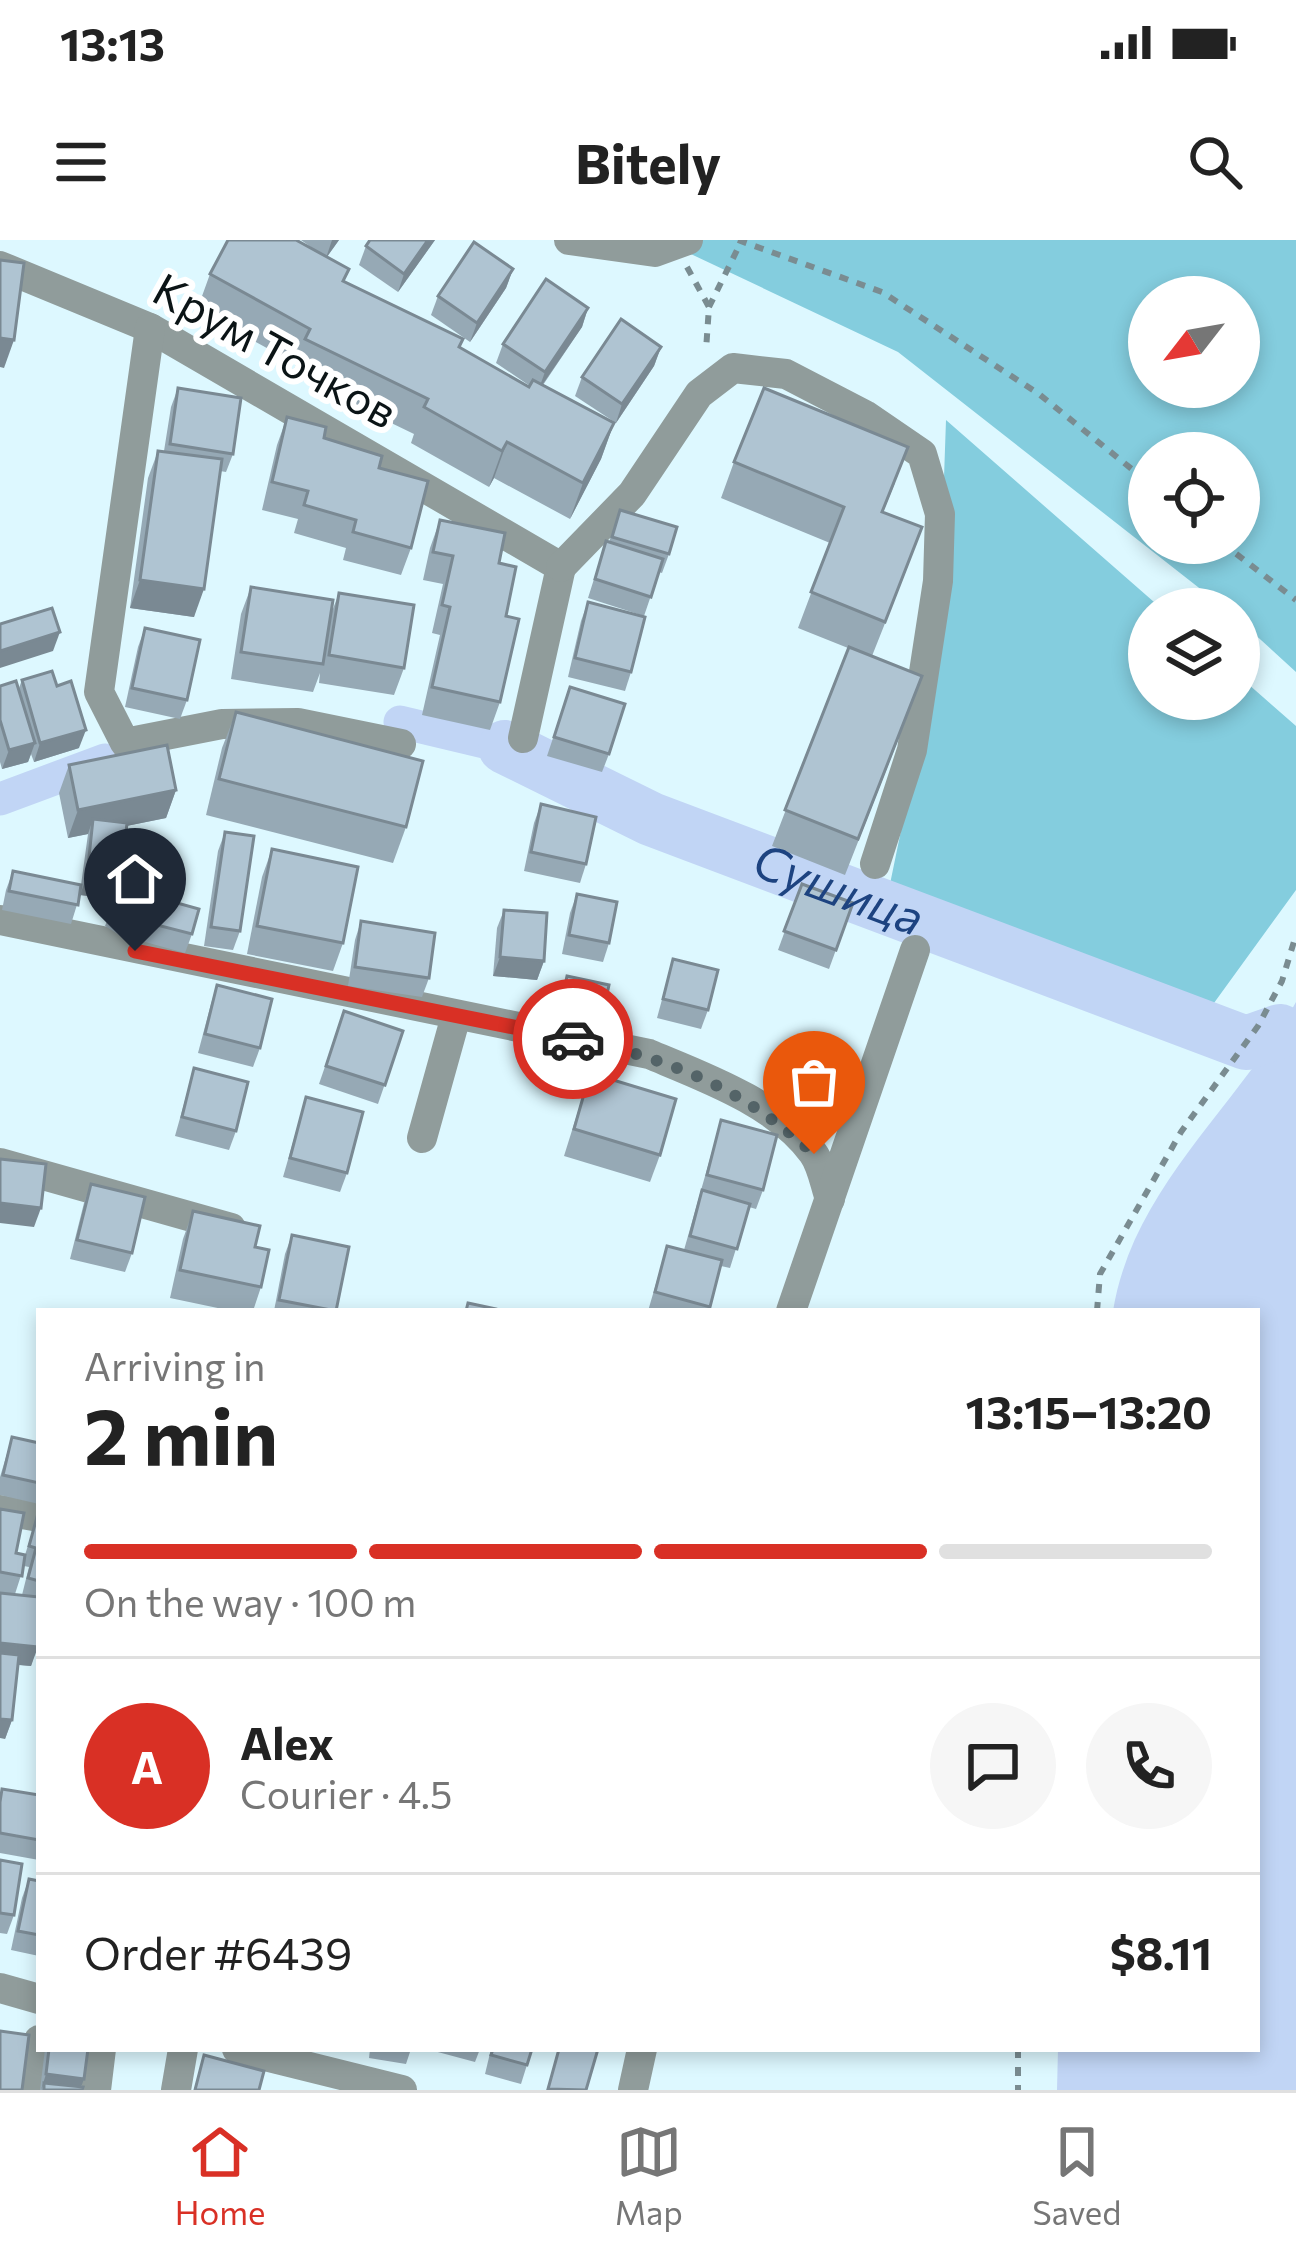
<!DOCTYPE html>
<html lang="en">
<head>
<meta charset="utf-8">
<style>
  body { margin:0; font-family:Commissioner,sans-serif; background:#f6f6f6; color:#222; height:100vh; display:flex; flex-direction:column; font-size:45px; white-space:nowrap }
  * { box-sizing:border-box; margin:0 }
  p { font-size:39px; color:#767676 }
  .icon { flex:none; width:66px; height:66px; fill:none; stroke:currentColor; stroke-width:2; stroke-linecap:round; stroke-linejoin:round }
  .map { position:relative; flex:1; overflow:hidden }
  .panel { position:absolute; left:36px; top:1068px; width:1224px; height:744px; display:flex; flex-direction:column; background:#fff; border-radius:0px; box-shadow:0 6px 18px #0003 }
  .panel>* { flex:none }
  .needle { width:78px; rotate:239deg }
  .tools { position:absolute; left:1128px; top:36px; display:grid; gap:24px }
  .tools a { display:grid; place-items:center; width:132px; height:132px; border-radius:50%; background:#fff; box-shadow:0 6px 18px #0003; font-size:60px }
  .pin { position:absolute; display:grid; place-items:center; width:102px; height:102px; color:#fff; margin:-123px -51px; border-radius:50% 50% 50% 0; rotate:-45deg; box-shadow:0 0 12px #0007 }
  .pin .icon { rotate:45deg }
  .courier { position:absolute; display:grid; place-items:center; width:120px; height:120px; margin:-60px; border:9px solid #d93025; border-radius:50%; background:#fff; color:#222; box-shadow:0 3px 15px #0007 }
  .head em { font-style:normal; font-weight:700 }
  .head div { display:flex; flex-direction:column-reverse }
  .head { display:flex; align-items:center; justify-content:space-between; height:204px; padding:0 48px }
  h1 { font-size:78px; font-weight:700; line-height:90px }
  .bar { display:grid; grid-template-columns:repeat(4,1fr); gap:18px 12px; align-content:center; height:144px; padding:0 48px }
  .bar i { height:15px; border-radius:9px; background:#e0e0e0 }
  .bar .selected { background:#d93025 }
  .bar p { grid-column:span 4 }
  .line { display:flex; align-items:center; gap:30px; padding:0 48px; border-top:3px solid #e0e0e0 }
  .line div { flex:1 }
  .round { display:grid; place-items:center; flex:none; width:126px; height:126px; border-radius:63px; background:#f6f6f6 }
  .status { display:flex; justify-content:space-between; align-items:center; height:84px; padding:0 60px; background:#fff; direction:ltr }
  .status svg { height:33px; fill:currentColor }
  header { display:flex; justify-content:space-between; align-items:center; height:156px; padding:0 48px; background:#fff; font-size:54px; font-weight:700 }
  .menu { display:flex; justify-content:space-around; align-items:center; height:168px; border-top:3px solid #e0e0e0; background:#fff; font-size:33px; color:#767676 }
  .menu a { display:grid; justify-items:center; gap:6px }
  .menu .selected { color:#d93025 }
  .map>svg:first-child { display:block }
  .green { fill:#84cdde; fill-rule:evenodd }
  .water { fill:#c1d5f5 }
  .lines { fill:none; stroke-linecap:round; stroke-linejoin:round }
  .canal { stroke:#c1d5f5; stroke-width:33 }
  .river { stroke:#c1d5f5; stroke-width:54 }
  .path { stroke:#7a8c91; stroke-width:6; stroke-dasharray:9 9; stroke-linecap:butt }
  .minor { stroke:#909c9b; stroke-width:30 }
  .wall { fill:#96a9b5; fill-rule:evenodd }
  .shaded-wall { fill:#7a8993 }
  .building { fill:#afc4d2; stroke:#7a8993; stroke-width:3 }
  .done { stroke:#546468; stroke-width:12; stroke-dasharray:0 21.6 }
  .route { stroke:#d93025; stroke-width:15 }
  .labels { text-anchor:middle; stroke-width:12; stroke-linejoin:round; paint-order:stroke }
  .street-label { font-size:45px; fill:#0b1416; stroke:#fff }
  .water-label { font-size:48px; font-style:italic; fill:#1d4380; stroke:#fff }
</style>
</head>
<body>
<div class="status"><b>13:13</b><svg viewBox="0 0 49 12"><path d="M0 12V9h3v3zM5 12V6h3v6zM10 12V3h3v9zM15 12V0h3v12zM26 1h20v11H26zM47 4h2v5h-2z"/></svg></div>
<header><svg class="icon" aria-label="menu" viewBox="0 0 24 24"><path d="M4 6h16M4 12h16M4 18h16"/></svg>Bitely<svg class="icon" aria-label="search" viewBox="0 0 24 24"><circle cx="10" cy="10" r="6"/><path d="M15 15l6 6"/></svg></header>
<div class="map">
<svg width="1296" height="1850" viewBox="0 0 1296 1850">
  <rect width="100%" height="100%" fill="#ddf8ff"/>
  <g class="green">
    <path d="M569,0H1296V432L1239,380V369H1226L898,112L676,7ZM1149,57H1239V147H1149ZM1149,213H1239V303H1149Z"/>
    <path d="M946,180L1162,369H1149V459H1239V436L1296,486V650L1206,774L890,644L938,411Z"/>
  </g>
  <path class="water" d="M1296,762V1850H1057L1058,1809H1257V1071H1113C1133,947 1238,867 1296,762Z"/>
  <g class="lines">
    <g class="canal">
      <path d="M400,482L505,507"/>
      <path d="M0,559L105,520"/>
    </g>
    <path class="river" id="s1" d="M505,507L651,579L1246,803L1280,791"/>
    <g class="path">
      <path d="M738,0L882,52L1039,154L1149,243"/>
      <path d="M687,27L709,67L706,110"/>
      <path d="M709,67L741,2"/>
      <path d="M1222,303L1296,360"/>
      <path d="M1097,1071L1100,1034L1181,892L1258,786L1282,741L1296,695"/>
      <path d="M1018,1809V1850"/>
    </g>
    <g class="minor">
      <path d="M569,0L655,12L688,0"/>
      <path d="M0,26L150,88L561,327L523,498"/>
      <path d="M150,88L99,452L125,503L222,484L298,483L401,504"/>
      <path d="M561,327L632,254L699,154L733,128L786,134L865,175L922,214L940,274L938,341L912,510L875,624"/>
      <path d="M0,680L649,814C704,837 777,863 813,913C822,925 825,945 830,959"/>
      <path d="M422,898L456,776"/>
      <path d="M0,923L231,988"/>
      <path d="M791,1071L915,710"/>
      <path d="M0,1270L39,1277"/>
      <path d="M0,1748L39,1759"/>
      <path d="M237,1809L402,1850"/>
      <path d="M33,1850L39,1800"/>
      <path d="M96,1850L101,1809"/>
      <path d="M176,1850L183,1809"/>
      <path d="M633,1850L642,1809"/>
    </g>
  </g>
  <g class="wall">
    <path d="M301,0H339L327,17L345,42L529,147L530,146L496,123L503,104L588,68L582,87L543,145L614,183L601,219L570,279L494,238L489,247L411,203L414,194L292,135L296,124L197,70L210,34L318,12Z"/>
    <path d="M435,0L398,52L359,25L366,6Z"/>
    <path d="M513,29L506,48L470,102L431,75L438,56Z"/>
    <path d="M661,107L654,126L616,183L575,156L582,137Z"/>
    <path d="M178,148L233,214L226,232L220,231L194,377L130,368L148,238L158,211H164L171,167Z"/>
    <path d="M287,177L379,228L411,308L401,335L343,320L346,308L294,293L298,279L262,270L277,205Z"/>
    <path d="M734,222L895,243L883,272L909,323L872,416L909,472L845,635L772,606L848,408L798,388L830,303L721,258Z"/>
    <path d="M620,270L669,314L662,333L659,332L644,376L588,358L606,301L609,302Z"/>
    <path d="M440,280L499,323L506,376L500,462L490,490L422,475L440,395L432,393L443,344L423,340L430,308Z"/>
    <path d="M251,347L331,374L339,353L404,428L394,455L319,443L320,433L313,452L231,439L241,374Z"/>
    <path d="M588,362L631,432L625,451L568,437L581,381Z"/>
    <path d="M145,388L187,460L180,479L125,467L138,407Z"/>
    <path d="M22,440L79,508L34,522L31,514L28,522L2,529L0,522V446L19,448Z"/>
    <path d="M570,447L609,514L602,532L547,516Z"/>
    <path d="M236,472L406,587L393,623L206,575L222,508Z"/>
    <path d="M69,525L176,550L166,578L126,586L114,659L80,655L71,684L2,670L6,650L13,631L81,645L88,594L68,598L59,553Z"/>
    <path d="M541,564L586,624L580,643L524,631L534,583Z"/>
    <path d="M225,592L240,691L233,710L204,706L218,611Z"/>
    <path d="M272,609L343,703L333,731L247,714L262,637Z"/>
    <path d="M802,644L853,663L829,729L778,710Z"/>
    <path d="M577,654L609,703L603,722L562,714L570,673Z"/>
    <path d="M152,656L192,694L185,713L138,700Z"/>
    <path d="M142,664L121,696L105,686L109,676Z"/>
    <path d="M504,670L544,721L537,740L493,736L497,688Z"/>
    <path d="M361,681L429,738L422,757L348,746L355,700Z"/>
    <path d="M673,719L708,770L701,789L657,778Z"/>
    <path d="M567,736L603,773L596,792L554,783L560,755Z"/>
    <path d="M217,745L260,808L253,827L198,813L211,764Z"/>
    <path d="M344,771L403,791L378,864L319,844Z"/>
    <path d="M194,828L236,891L229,910L175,896Z"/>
    <path d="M590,833L660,915L650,942L564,916Z"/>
    <path d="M306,857L347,933L340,952L283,937Z"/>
    <path d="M721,880L763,950L756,969L749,967L730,1028L721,1026L709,1071H648L667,1006L684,1010Z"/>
    <path d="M91,944L132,1013L125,1032L70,1019L84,963Z"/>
    <path d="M193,971L255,1007L261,1047L253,1071H232L170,1058L183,999Z"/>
    <path d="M292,995L336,1071H274L285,1014Z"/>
    <path d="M12,1197L39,1203V1264L0,1255V1237Z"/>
    <path d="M0,1269L16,1313L25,1315L37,1277L39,1278V1398L31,1426L18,1425L12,1480L5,1499L0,1352ZM24,1326L29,1327L22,1355L15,1354Z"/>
    <path d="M39,1548V1620L0,1613V1555L2,1549L37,1555Z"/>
    <path d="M0,1620L14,1675L7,1694L0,1693Z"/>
    <path d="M29,1639L39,1641V1716L11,1710L22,1658Z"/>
    <path d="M45,1809H88L81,1846L82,1850H40Z"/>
    <path d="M370,1809H411L406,1824L369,1818Z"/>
    <path d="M435,1809H480L475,1822L434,1811Z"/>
    <path d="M491,1809H532L521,1844L485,1834Z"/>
  </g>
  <g class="shaded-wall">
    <path d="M332,0H339L326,18Z"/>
    <path d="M428,0H435L398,52L404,34Z"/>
    <path d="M513,29L506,48L470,102L477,83Z"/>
    <path d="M588,68L582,87L538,151L545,132Z"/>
    <path d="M0,98L14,100L4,128L0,127Z"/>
    <path d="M661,107L654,126L616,183L622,164Z"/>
    <path d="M614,183L601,219L570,279L583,243Z"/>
    <path d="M507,202L494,238L489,247L502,211Z"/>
    <path d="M140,340L204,349L194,377L130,368Z"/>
    <path d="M60,392L53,411L0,428V411Z"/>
    <path d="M86,490L79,508L34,522L40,503Z"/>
    <path d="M35,503L28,522L2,529L9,510Z"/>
    <path d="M176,550L166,578L92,593L93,579L88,594L68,598L78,570Z"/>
    <path d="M87,636L121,640L114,659L80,655Z"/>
    <path d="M145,655L142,664L121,696L125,687Z"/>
    <path d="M500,717L544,721L537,740L493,736Z"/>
    <path d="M0,963L41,968L34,987L0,983Z"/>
    <path d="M0,1403L38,1407L31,1426L0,1423Z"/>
    <path d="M0,1479L12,1480L5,1499L0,1498Z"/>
    <path d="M46,1834L84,1839L80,1850L44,1843L41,1850Z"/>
  </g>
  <g class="building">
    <path d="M228,0H296L349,29L343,41L463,99L459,107L529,147L533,140L614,183L583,243L507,202L502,211L424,167L428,159L305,99L310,89L210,34Z"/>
    <path d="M370,0H428L404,34L366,6Z"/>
    <path d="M474,2L513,29L477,83L438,56Z"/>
    <path d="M0,20L24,23L14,100L0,98Z"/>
    <path d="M546,39L588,68L545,132L503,104Z"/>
    <path d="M621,79L661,107L622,164L582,137Z"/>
    <path d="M178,148L241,158L233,214L170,204Z"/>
    <path d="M764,148L908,207L882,272L922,287L885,382L811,352L844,267L734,222Z"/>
    <path d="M287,177L326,187L324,198L382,216L379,228L428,241L411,308L353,292L356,280L304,265L308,251L272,242Z"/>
    <path d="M158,211L222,219L204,349L140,340Z"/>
    <path d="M620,270L677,287L669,314L612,297Z"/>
    <path d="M440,280L505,293L499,323L516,327L506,376L519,379L500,462L432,447L450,367L442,365L453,316L433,312Z"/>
    <path d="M606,301L663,319L651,357L595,339Z"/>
    <path d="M251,347L333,360L323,424L241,412Z"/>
    <path d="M339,353L414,365L404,428L329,415Z"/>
    <path d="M588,362L645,377L631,432L575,418Z"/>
    <path d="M52,368L60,392L0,411V384Z"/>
    <path d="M145,388L200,400L187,460L132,448Z"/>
    <path d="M849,407L922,436L858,599L785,570Z"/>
    <path d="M52,431L57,446L71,441L86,490L40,503L22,440Z"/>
    <path d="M16,441L35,503L9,510L0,480V446Z"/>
    <path d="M570,447L625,464L609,514L554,497Z"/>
    <path d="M236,472L423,521L406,587L219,539Z"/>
    <path d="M167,505L176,550L78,570L69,525Z"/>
    <path d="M541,564L596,577L586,624L531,612Z"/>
    <path d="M93,579L127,583L121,640L87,636Z"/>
    <path d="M225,592L254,596L240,691L211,687Z"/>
    <path d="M272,609L358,627L343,703L257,686Z"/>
    <path d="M13,631L81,645L78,665L9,651Z"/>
    <path d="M130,644L145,655L125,687L109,676Z"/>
    <path d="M802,644L853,663L836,710L784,691Z"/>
    <path d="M577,654L617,662L609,703L569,695Z"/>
    <path d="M152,656L199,669L192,694L145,682Z"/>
    <path d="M504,670L547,673L544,721L500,717Z"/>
    <path d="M361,681L435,693L429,738L355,727Z"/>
    <path d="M673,719L718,730L708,770L663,759Z"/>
    <path d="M567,736L609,745L603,773L561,764Z"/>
    <path d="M217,745L272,759L260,808L205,794Z"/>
    <path d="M344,771L403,791L385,845L326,826Z"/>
    <path d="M194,828L248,842L236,891L182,877Z"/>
    <path d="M590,833L676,859L660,915L574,889Z"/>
    <path d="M306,857L363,872L347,933L290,918Z"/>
    <path d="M721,880L777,895L763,950L707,935Z"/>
    <path d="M0,919L46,924L41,968L0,963Z"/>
    <path d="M91,944L145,957L132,1013L77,1000Z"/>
    <path d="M702,950L750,964L737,1009L690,996Z"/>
    <path d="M193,971L260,986L255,1007L269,1010L261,1047L180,1030Z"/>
    <path d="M292,995L349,1007L336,1071L279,1060Z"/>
    <path d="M667,1006L722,1020L710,1067L655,1052Z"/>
    <path d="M468,1063L496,1069V1071H466Z"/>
    <path d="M12,1197L39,1203V1243L3,1235Z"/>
    <path d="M0,1269L24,1273L16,1313L25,1315L22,1336L0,1332Z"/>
    <path d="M37,1277L39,1278V1341L28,1338L36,1308L29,1306Z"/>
    <path d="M0,1353L39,1357L38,1407L0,1403Z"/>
    <path d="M0,1413L19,1415L12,1480L0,1479Z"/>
    <path d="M2,1549L39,1555V1600L0,1593V1562Z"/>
    <path d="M0,1620L22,1624L14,1675L0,1673Z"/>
    <path d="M29,1639L39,1641V1695L18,1691Z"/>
    <path d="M0,1791L29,1795L22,1850H0Z"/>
    <path d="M49,1809H88L84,1839L46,1834Z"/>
    <path d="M493,1809H532L527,1825L491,1815Z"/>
    <path d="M559,1809H598L586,1850L548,1849Z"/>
    <path d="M204,1815L264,1831L259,1850H195Z"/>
    <path d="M44,1843L83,1847L82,1850H44Z"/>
  </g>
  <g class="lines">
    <path class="done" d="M573,799C667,817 744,849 814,914"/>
    <path class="route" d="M135,711L573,799"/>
  </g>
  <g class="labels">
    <g class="street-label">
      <text transform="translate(275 111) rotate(29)" y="16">Крум Точков</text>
    </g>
    <g class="water-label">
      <text dy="17" stroke="none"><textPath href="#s1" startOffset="363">Сушица</textPath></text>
    </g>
  </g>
</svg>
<div class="tools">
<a><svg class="needle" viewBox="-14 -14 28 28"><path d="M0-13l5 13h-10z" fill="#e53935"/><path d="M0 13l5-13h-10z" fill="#767676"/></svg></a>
<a><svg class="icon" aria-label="locate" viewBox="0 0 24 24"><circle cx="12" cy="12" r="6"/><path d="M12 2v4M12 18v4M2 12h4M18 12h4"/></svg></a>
<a><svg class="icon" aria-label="layers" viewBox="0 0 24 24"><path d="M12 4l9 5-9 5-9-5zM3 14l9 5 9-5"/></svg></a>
</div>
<div class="pin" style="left:814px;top:914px;background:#ea580c"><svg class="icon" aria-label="bag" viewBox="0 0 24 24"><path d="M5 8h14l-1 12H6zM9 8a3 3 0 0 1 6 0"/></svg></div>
<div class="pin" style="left:135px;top:711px;background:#1f2937"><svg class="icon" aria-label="home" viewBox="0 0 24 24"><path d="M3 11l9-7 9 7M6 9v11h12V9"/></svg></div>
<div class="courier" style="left:573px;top:799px"><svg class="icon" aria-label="car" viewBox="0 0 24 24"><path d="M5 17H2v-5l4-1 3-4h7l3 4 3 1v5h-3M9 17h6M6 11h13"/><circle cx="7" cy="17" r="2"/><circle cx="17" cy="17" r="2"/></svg></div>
<section class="panel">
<div class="head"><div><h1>2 min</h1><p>Arriving in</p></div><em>13:15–13:20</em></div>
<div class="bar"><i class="selected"></i><i class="selected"></i><i class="selected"></i><i></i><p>On the way · 100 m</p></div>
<div class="line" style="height:216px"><b class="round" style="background:#d93025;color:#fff">A</b><div><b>Alex</b><p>Courier · 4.5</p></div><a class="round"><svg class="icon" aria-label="chat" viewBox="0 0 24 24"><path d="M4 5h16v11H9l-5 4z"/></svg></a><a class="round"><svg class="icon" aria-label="phone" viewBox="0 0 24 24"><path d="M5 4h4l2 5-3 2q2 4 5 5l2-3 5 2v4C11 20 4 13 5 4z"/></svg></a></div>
<div class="line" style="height:156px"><div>Order #6439</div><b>$8.11</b></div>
</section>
</div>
<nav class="menu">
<a class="selected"><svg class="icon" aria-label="home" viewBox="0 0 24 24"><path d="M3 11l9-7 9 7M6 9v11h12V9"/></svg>Home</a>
<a><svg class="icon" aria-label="map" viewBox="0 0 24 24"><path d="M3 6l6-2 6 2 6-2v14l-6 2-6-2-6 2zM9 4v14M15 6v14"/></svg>Map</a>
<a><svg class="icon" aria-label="saved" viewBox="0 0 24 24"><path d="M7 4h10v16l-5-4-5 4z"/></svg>Saved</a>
</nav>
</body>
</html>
